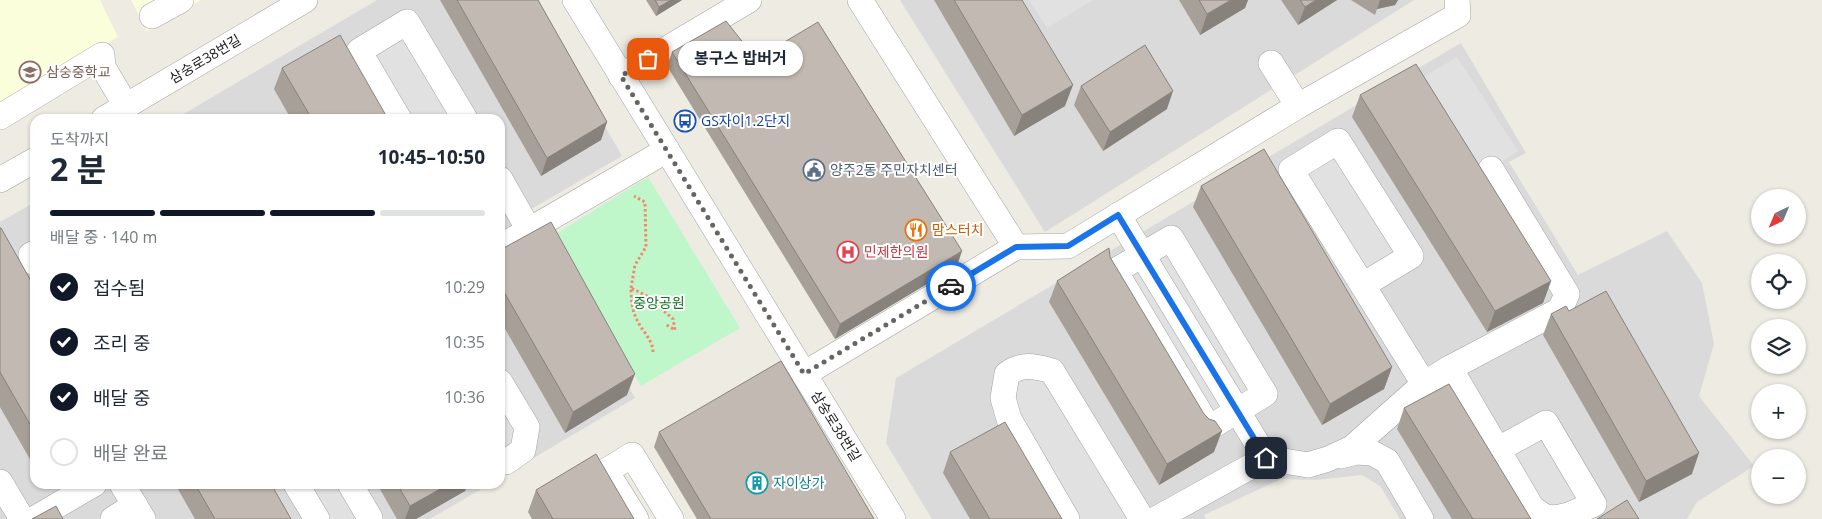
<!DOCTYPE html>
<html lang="ko">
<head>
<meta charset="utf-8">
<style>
  body { margin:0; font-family:"Open Sans","Noto Sans KR",sans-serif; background:#f2f2f3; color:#1f2937; height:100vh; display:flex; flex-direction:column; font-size:19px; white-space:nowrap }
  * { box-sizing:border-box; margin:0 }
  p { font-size:16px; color:#747a83 }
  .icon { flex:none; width:28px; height:28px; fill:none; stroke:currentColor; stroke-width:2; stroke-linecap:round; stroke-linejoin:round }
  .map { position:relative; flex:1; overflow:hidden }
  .sheet { position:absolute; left:30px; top:114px; width:475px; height:375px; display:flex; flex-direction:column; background:#fff; border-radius:15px; box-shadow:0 1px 4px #0004 }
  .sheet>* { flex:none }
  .needle { width:32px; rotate:224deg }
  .buttons { position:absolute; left:1751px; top:189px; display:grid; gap:10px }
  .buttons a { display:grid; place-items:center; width:55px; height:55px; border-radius:50%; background:#fff; box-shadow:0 1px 4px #0004; font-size:25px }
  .pin { position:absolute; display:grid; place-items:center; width:42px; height:42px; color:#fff; margin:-21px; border-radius:10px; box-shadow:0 2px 8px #0006 }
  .courier { position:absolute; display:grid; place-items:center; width:50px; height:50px; margin:-25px; border:4px solid #1a73e8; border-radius:50%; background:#fff; color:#222; box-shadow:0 1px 6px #0007 }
  .bubble { position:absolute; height:35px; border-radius:18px; background:#fff; box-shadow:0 1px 4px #0004; font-size:16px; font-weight:700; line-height:35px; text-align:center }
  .overview em { font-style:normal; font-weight:700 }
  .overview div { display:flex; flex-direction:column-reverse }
  .overview { display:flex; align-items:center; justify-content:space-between; height:85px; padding:0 20px }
  h1 { font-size:32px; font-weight:700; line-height:38px }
  .bar { display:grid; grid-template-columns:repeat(4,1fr); gap:8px 5px; align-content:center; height:60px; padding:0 20px }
  .bar i { height:6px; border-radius:4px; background:#e0e1e3 }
  .bar .selected { background:#111827 }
  .bar p { grid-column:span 4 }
  ol { padding:0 20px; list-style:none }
  li { display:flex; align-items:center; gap:15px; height:55px }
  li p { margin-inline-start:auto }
  li .icon { padding:5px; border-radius:50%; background:#111827; color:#fff; stroke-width:4 }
  li:last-child { color:#747a83 }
  li i { width:28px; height:28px; border:2px solid #e0e1e3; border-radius:50% }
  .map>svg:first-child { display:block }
  .residential { fill:#dbdada }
  .education { fill:#fafedb }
  .park { fill:#c0f7ca }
  .parking { fill:#e1e1e1 }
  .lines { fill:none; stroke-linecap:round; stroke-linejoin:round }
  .minor-casing { stroke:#a4a4a4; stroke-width:26 }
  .path { stroke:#f5886c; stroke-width:3; stroke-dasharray:2.5 2.5; stroke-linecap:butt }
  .minor { stroke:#fff; stroke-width:25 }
  .wall { fill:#a7a099 }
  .shaded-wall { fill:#88827d }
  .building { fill:#c2bab2; stroke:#88827d }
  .done { stroke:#666562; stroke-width:5; stroke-dasharray:0 9 }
  .route { stroke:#1a73e8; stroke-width:6 }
  .labels { text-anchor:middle; stroke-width:4; stroke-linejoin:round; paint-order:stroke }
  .street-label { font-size:14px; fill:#1d1d1d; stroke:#fff }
  .education-label { font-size:14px; fill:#785e54; stroke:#fff; text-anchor:start }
  .transit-label { font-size:14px; fill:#164399; stroke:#fff; text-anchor:start }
  .service-label { font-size:14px; fill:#4e5e75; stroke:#fff; text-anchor:start }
  .food-label { font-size:14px; fill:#c56008; stroke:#fff; text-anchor:start }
  .health-label { font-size:14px; fill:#be3a42; stroke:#fff; text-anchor:start }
  .park-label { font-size:14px; fill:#0f7622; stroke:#fff }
  .culture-label { font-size:14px; fill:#0d838f; stroke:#fff; text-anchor:start }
</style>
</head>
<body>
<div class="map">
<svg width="1822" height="519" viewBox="0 0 1822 519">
  <rect width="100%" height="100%" fill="#eeebe3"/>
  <g class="residential">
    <path d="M377,0H533L622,156L530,210L635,398L500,478V119H175Z"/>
    <path d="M900,0H1414L1045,232Z"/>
    <path d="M1461,43L1526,153L1509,162L1578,275L1667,231L1702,283L1714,344L1699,396L1754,466L1697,502L1687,519H1400L1380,486L1362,475L1316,480L1281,479L1204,515L1206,519H932L886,443L896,378Z"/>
    <path d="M35,202V484H490L430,519H0V222Z"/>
  </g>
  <g class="education">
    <path d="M0,0H100L118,37L0,107Z"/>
    <path d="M131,0H201L147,31Z"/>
  </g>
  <path class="park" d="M648,177L740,328L641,386L554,235Z"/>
  <g class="parking">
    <path d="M1029,0H1093L1047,28Z"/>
    <path d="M406,30L459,119H408L366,51Z"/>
    <path d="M1457,57L1518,151L1491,169V195L1418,80Z"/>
    <path d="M1338,141L1411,256L1363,285L1292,170Z"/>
    <path d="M1171,238L1265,394L1209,428L1115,271Z"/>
    <path d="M1036,366L1142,519H1067L1009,419L1007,374Z"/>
    <path d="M500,382L527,427L500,457Z"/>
    <path d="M1546,423L1594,504L1555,518L1497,450Z"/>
    <path d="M303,484H348L358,519H324Z"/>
  </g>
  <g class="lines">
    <g class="minor-casing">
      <g id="minor">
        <path d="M575,0L893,519"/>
        <path d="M152,16L181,0"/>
        <path d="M1271,63L1298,106"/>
        <path d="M621,76L749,0"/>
        <path d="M0,117L102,55L103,67L126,106"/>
        <path d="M104,119L305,0"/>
        <path d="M399,119L359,51L407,22L465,119"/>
        <path d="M500,179L529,230"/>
        <path d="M0,180L35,160"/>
        <path d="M1118,215L1266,458L1156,519"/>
        <path d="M1171,238L1265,394L1209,428L1115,271Z"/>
        <path d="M500,247L667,150"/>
        <path d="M1016,247L1068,246L1298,106L1458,15L1457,0"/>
        <path d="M35,253L31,255L35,263"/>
        <path d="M1363,285L1411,256L1338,141L1291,170L1424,384"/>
        <path d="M1450,368L1560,310L1567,294L1491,169"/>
        <path d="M804,374L1016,247L860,0"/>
        <path d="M500,382L527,427L523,450L506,462H500"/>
        <path d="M1340,456L1356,452L1372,453L1387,461L1421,519"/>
        <path d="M1266,458L1308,465L1328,459L1352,448L1424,384L1450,368L1532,508L1545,517L1555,518L1569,515L1594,504L1546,423L1497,450"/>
        <path d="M0,482L22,519"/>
        <path d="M122,484L143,519"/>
        <path d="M296,484L317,519"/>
        <path d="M350,484L370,518L369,519"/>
        <path d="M34,519L94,484"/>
        <path d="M113,519L135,505"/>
        <path d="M636,519L606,471L632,455L671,519"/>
        <path d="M1067,519L1009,419L1003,398L1007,374C1022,363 1034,366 1052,371L1142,519"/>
      </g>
    </g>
    <g class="path">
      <path d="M631,288L635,265L646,247L645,202L634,196"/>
      <path d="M653,352C653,340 642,331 637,320C632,310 631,300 631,288L647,296L673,319L675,330L665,324"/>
    </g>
    <use href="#minor" class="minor"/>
  </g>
  <g class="wall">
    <path d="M440,0H538L607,122L601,140L541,176Z"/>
    <path d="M646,0H682L656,16Z"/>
    <path d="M934,0H1022L1065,106L1014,136Z"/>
    <path d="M1179,0H1248L1245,8L1200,35Z"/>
    <path d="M1281,0H1337L1298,25Z"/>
    <path d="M1351,0H1398L1395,5L1377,9L1375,15Z"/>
    <path d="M672,52L756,59L957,266L835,339L667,66Z"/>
    <path d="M282,68L388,119H291L274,89Z"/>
    <path d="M1081,86L1167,109L1103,151L1074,105Z"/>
    <path d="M1360,95L1551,281L1543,303L1487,332L1352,117Z"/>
    <path d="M1201,186L1392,367L1384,389L1322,425L1193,207Z"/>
    <path d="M0,228L35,288V468L0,407Z"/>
    <path d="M500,250L627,395L565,433L500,320Z"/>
    <path d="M1110,257L1214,452L1159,485L1049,302L1057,281Z"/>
    <path d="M1569,311L1692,474L1639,502L1543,335L1551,314Z"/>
    <path d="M1404,408L1531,519H1452L1397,429Z"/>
    <path d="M659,432L874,519H697L654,447Z"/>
    <path d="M950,452L1062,519H970L943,473Z"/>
    <path d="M44,484H53L46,488Z"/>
    <path d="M175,484H271L291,519H195Z"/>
    <path d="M377,484H468L465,491L416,519H397Z"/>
    <path d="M536,490L634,519H532L528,512Z"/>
  </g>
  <g class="shaded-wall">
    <path d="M671,0H682L656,16L659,7Z"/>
    <path d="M1231,0H1248L1245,8L1200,35L1207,14Z"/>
    <path d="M1316,0H1337L1298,25L1305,7Z"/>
    <path d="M1380,0H1398L1395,5L1377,9Z"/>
    <path d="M1073,85L1065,106L1014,136L1022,115Z"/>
    <path d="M1173,91L1167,109L1103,151L1110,132Z"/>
    <path d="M607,122L601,140L541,176L547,158Z"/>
    <path d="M962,251L957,266L835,339L840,324Z"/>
    <path d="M1551,281L1543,303L1487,332L1495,311Z"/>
    <path d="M1392,367L1384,389L1322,425L1330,404Z"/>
    <path d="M635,374L627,395L565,433L573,412Z"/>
    <path d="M1222,431L1214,452L1159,485L1167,464Z"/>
    <path d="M1699,453L1692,474L1639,502L1646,481Z"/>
    <path d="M48,484H53L46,488Z"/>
    <path d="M449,484H468L465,491L416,519H405L410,506Z"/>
  </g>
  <g class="building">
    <path d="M457,0H538L607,122L547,158Z"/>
    <path d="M655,0H671L659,7Z"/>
    <path d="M954,0H1022L1073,85L1022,115Z"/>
    <path d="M1199,0H1231L1207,14Z"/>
    <path d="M1300,0H1316L1305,7Z"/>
    <path d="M726,21L756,59L818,22L962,251L840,324L672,52Z"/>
    <path d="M340,35L388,119H312L282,68Z"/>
    <path d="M1145,45L1173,91L1110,132L1081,86Z"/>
    <path d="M1416,64L1551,281L1495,311L1360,95Z"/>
    <path d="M1264,149L1392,367L1330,404L1201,186Z"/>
    <path d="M551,222L635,374L573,412L500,285V250Z"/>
    <path d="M0,228H1L35,288V433L0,372Z"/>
    <path d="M1109,248L1110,257L1204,414L1209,419L1215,421L1222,431L1167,464L1057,281Z"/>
    <path d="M1606,291L1699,453L1646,481L1551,314L1566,306L1569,311Z"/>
    <path d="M781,361L874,519H711L659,432Z"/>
    <path d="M1449,384L1531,519H1473L1404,408Z"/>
    <path d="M1005,422L1062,519H990L950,452Z"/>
    <path d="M596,454L634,519H553L536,490Z"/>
    <path d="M195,484H271L291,519H215Z"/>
    <path d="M397,484H449L410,506Z"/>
    <path d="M1627,500L1639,519H1597Z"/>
    <path d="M56,506L63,519H32Z"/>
  </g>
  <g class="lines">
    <path class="done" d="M648,59L621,76L804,374L951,286"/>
    <path class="route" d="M951,286L1016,247L1068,246L1118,215L1266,458"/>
  </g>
  <defs>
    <g id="school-ring" transform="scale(1.125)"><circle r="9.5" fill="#fff" stroke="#8d6e63" stroke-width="1.5"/><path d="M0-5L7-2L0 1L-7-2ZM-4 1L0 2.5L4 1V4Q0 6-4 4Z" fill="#8d6e63"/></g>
    <g id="bus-ring" transform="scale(1.125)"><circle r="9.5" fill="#fff" stroke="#1a4fb4" stroke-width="1.5"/><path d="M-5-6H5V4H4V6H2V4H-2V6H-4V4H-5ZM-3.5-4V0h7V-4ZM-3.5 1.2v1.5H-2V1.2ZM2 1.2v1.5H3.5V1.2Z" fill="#1a4fb4"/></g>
    <g id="civic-ring" transform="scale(1.125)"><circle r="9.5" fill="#fff" stroke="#5c6f8a" stroke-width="1.5"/><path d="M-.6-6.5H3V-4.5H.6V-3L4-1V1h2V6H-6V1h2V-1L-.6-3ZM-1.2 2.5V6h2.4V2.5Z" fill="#5c6f8a"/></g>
    <g id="restaurant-ring" transform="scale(1.125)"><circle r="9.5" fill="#fff" stroke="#e8710a" stroke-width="1.5"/><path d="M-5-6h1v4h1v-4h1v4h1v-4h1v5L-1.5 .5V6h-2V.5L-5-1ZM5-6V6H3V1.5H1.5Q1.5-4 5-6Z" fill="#e8710a"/></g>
    <g id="hospital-ring" transform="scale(1.125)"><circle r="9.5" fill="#fff" stroke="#e0444e" stroke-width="1.5"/><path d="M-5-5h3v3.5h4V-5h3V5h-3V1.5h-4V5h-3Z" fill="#e0444e"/></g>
    <g id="building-ring" transform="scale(1.125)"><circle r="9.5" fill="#fff" stroke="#0f9aa8" stroke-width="1.5"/><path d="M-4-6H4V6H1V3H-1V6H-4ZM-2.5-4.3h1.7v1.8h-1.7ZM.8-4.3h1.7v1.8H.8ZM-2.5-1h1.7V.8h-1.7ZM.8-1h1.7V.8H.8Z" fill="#0f9aa8"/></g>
  </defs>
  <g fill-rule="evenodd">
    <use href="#school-ring" x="30" y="72"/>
    <use href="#bus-ring" x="685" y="121"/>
    <use href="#civic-ring" x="814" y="170"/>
    <use href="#restaurant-ring" x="916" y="230"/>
    <use href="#hospital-ring" x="848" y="252"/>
    <use href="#building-ring" x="757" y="483"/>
  </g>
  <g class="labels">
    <g class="street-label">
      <text transform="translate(205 59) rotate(-31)" y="5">삼숭로38번길</text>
      <text transform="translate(836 426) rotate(58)" y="5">삼숭로38번길</text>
    </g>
    <g class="education-label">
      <text x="46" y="77">삼숭중학교</text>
    </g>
    <g class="transit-label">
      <text x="701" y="126">GS자이1.2단지</text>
    </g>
    <g class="service-label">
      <text x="830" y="175">양주2동 주민자치센터</text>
    </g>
    <g class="food-label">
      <text x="932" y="235">맘스터치</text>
    </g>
    <g class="health-label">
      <text x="864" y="257">민제한의원</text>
    </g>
    <g class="park-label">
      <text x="659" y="308">중앙공원</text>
    </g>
    <g class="culture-label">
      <text x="773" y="488">자이상가</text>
    </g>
  </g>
</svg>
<div class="buttons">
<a><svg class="needle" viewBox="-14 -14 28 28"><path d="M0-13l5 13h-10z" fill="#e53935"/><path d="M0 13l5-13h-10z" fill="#747a83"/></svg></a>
<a><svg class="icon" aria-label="locate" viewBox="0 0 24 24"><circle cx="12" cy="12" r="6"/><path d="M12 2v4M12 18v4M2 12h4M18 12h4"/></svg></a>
<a><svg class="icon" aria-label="layers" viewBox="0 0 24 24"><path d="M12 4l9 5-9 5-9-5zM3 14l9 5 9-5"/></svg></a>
<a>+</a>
<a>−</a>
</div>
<div class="pin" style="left:648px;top:59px;background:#ea580c"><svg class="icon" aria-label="bag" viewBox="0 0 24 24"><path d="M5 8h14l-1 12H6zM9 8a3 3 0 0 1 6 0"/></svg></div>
<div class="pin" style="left:1266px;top:458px;background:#1f2937"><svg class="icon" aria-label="home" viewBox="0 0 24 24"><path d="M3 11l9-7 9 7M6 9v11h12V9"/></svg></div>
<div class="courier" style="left:951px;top:286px"><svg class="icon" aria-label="car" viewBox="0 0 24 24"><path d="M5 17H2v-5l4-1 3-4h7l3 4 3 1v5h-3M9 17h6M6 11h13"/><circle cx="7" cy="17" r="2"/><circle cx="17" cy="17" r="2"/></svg></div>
<div class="bubble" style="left:678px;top:41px;width:125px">봉구스 밥버거</div>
<section class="sheet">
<div class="overview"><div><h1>2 분</h1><p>도착까지</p></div><em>10:45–10:50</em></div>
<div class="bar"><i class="selected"></i><i class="selected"></i><i class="selected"></i><i></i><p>배달 중 · 140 m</p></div>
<ol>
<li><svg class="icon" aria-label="check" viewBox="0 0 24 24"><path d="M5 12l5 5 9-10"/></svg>접수됨<p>10:29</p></li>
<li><svg class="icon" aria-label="check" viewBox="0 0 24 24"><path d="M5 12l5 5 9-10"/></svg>조리 중<p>10:35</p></li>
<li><svg class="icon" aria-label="check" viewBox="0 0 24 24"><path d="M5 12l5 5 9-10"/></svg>배달 중<p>10:36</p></li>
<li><i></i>배달 완료</li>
</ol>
</section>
</div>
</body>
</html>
